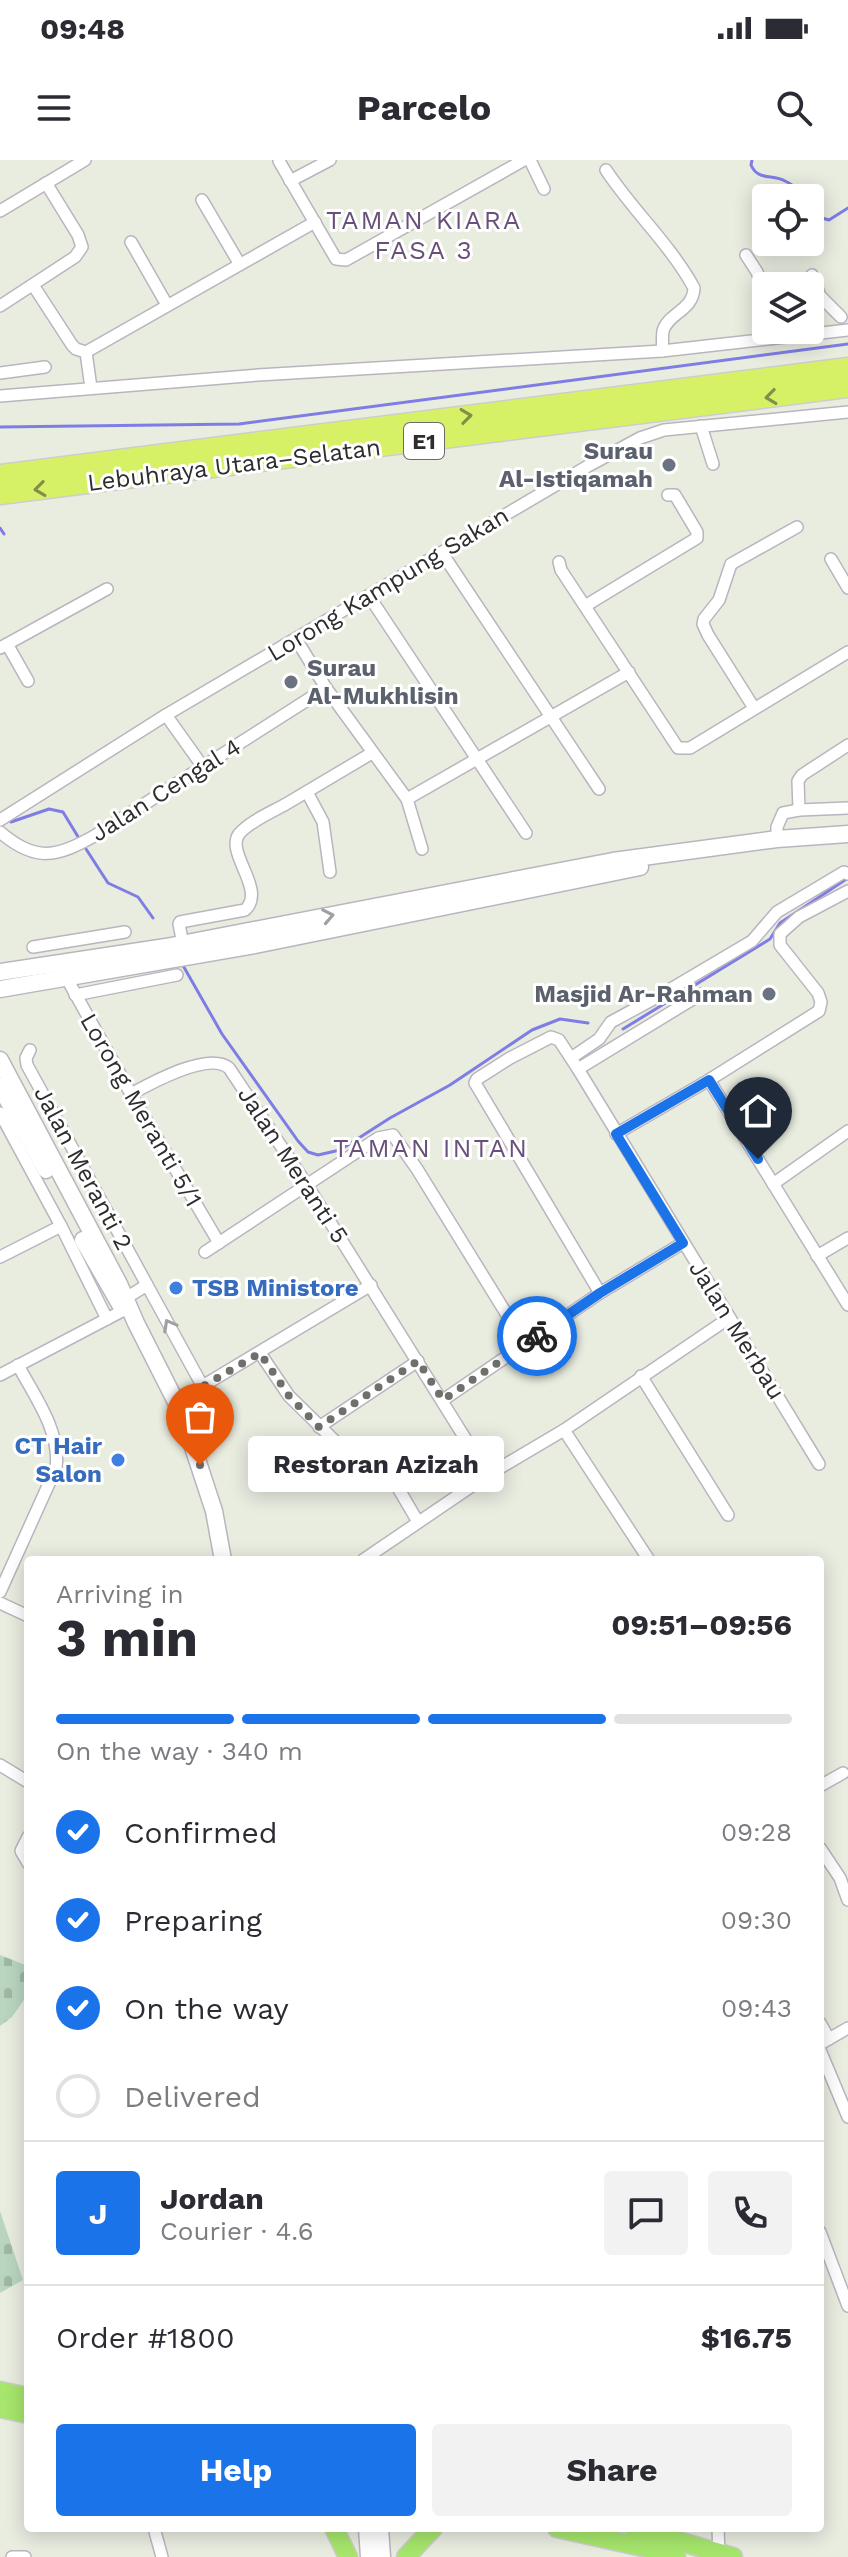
<!DOCTYPE html>
<html lang="en">
<head>
<meta charset="utf-8">
<style>
  body { margin:0; font-family:"Work Sans",sans-serif; background:#f2f2f3; color:#2b2b33; height:100vh; display:flex; flex-direction:column; font-size:30px; white-space:nowrap }
  * { box-sizing:border-box; margin:0 }
  p { font-size:26px; color:#7c7c81 }
  .icon { flex:none; width:44px; height:44px; fill:none; stroke:currentColor; stroke-width:2; stroke-linecap:round; stroke-linejoin:round }
  .map { position:relative; flex:1; overflow:hidden }
  .side { position:absolute; left:24px; top:1396px; width:800px; height:976px; display:flex; flex-direction:column; background:#fff; border-radius:8px; box-shadow:0 4px 20px #0003 }
  .side>* { flex:none }
  .tools { position:absolute; left:752px; top:24px; display:grid; gap:16px }
  .tools a { display:grid; place-items:center; width:72px; height:72px; border-radius:8px; background:#fff; box-shadow:0 4px 20px #0003; font-size:40px }
  .pin { position:absolute; display:grid; place-items:center; width:68px; height:68px; color:#fff; margin:-82px -34px; border-radius:50% 50% 50% 0; rotate:-45deg; box-shadow:0 0 8px #0007 }
  .pin .icon { rotate:45deg }
  .courier { position:absolute; display:grid; place-items:center; width:80px; height:80px; margin:-40px; border:6px solid #1a73e8; border-radius:50%; background:#fff; color:#222; box-shadow:0 2px 10px #0007 }
  .bubble { position:absolute; height:56px; border-radius:8px; background:#fff; box-shadow:0 4px 20px #0003; font-size:26px; font-weight:700; line-height:56px; text-align:center }
  .overview em { font-style:normal; font-weight:700 }
  .overview div { display:flex; flex-direction:column-reverse }
  .overview { display:flex; align-items:center; justify-content:space-between; height:136px; padding:0 32px }
  h1 { font-size:52px; font-weight:700; line-height:60px }
  .bar { display:grid; grid-template-columns:repeat(4,1fr); gap:12px 8px; align-content:center; height:96px; padding:0 32px }
  .bar i { height:10px; border-radius:6px; background:#e1e1e2 }
  .bar .on { background:#1a73e8 }
  .bar p { grid-column:span 4 }
  .line { display:flex; align-items:center; gap:20px; padding:0 32px; border-top:2px solid #e1e1e2 }
  .line div { flex:1 }
  .round { display:grid; place-items:center; flex:none; width:84px; height:84px; border-radius:8px; background:#f2f2f3 }
  ol { padding:0 32px; list-style:none }
  li { display:flex; align-items:center; gap:24px; height:88px }
  li p { margin-inline-start:auto }
  li .icon { padding:8px; border-radius:50%; background:#1a73e8; color:#fff; stroke-width:4 }
  li:last-child { color:#7c7c81 }
  li i { width:44px; height:44px; border:4px solid #e1e1e2; border-radius:50% }
  .button { display:flex; gap:16px; margin-top:auto; padding:16px 32px }
  .button a { flex:1; height:92px; border-radius:8px; background:#1a73e8; color:#fff; font-size:32px; font-weight:700; line-height:92px; text-align:center }
  .button a+a { background:#f2f2f3; color:#2b2b33 }
  .status { display:flex; justify-content:space-between; align-items:center; height:56px; padding:0 40px; background:#fff; direction:ltr }
  .status svg { height:22px; fill:currentColor }
  header { display:flex; justify-content:space-between; align-items:center; height:104px; padding:0 32px; background:#fff; font-size:36px; font-weight:700 }
  .map>svg:first-child { display:block }
  .cemetery { fill:url(#cemetery-stones) }
  .lines { fill:none; stroke-linecap:round; stroke-linejoin:round }
  .stream { stroke:#7f7de5; stroke-width:3 }
  .street-casing { stroke:#bab4bf; stroke-width:14 }
  .secondary-casing { stroke:#bab4bf; stroke-width:19 }
  .primary-casing { stroke:#cdcdcd; stroke-width:21 }
  .highway-casing { stroke:#cdcdcd; stroke-width:23 }
  .street { stroke:#fff; stroke-width:11 }
  .secondary { stroke:#fff; stroke-width:16 }
  .primary { stroke:#a6e66c; stroke-width:18 }
  .highway { stroke:#d7f167; stroke-width:20 }
  .oneway { stroke:#828f4a }
  .oneway2 { stroke:#a0a0a0 }
  .done { stroke:#6f706c; stroke-width:8; stroke-dasharray:0 14.4 }
  .route { stroke:#1a73e8; stroke-width:10 }
  .worship-dot { fill:#6b7280; stroke:#fff; stroke-width:3 }
  .shop-dot { fill:#3f7fe0; stroke:#fff; stroke-width:3 }
  .labels { text-anchor:middle; stroke-width:6; stroke-linejoin:round; paint-order:stroke }
  .shield { fill:#fff; stroke:#6c6c6c; stroke-width:2 }
  .shield-label { font-size:22px; font-weight:bold; fill:#2d2d2d }
  .worship-label { font-size:24px; font-weight:bold; fill:#5b616d; stroke:#fff; text-anchor:end }
  .street-label { font-size:24px; fill:#2d2d2d; stroke:#fff }
  .shop-label { font-size:24px; font-weight:bold; fill:#366cbe; stroke:#fff; text-anchor:start }
  .neighbourhood-label { font-size:26px; letter-spacing:2px; fill:#68507a; stroke:#fff }
</style>
</head>
<body>
<div class="status"><b>09:48</b><svg viewBox="0 0 49 12"><path d="M0 12V9h3v3zM5 12V6h3v6zM10 12V3h3v9zM15 12V0h3v12zM26 1h20v11H26zM47 4h2v5h-2z"/></svg></div>
<header><svg class="icon" aria-label="menu" viewBox="0 0 24 24"><path d="M4 6h16M4 12h16M4 18h16"/></svg>Parcelo<svg class="icon" aria-label="search" viewBox="0 0 24 24"><circle cx="10" cy="10" r="6"/><path d="M15 15l6 6"/></svg></header>
<div class="map">
<svg width="848" height="2397" viewBox="0 0 848 2397">
  <defs>
    <pattern id="cemetery-stones" width="16" height="16" patternUnits="userSpaceOnUse" patternTransform="scale(2)"><rect width="16" height="16" fill="#b9d5c0"/><path d="M2 7V4a2 2 0 0 1 4 0v3zM10 15v-3a2 2 0 0 1 4 0v3z" fill="#9fb7a5"/></pattern>
  </defs>
  <rect width="100%" height="100%" fill="#e9ede0"/>
  <g class="cemetery">
    <path d="M0,1795L28,1806V1834L12,1857L0,1866Z"/>
    <path d="M0,2051L23,2120L0,2133Z"/>
  </g>
  <g class="lines">
    <g class="stream">
      <path d="M752,0L751,5C758,21 772,14 785,21C794,25 800,31 806,38"/>
      <path d="M810,43L815,56L829,60L848,48"/>
      <path d="M0,267L239,264L848,184"/>
      <path d="M0,368L4,374"/>
      <path d="M11,662L49,649L63,652L80,680"/>
      <path d="M86,689L108,723L138,737L153,758"/>
      <path d="M181,802L222,874L298,981L308,992L318,995L340,990L390,958L450,925L532,870L560,859L588,863"/>
      <path d="M623,869L770,779L780,763L848,718"/>
    </g>
    <g class="street-casing">
      <g id="street">
        <path d="M530,0L544,29"/>
        <path d="M279,1L336,99L346,100L524,0"/>
        <path d="M606,10C633,51 670,84 694,128C693,151 668,153 663,171C662,176 663,185 662,191"/>
        <path d="M290,21L330,0"/>
        <path d="M202,40L239,103"/>
        <path d="M0,51L85,0"/>
        <path d="M131,82L167,145"/>
        <path d="M746,95L757,112L766,138"/>
        <path d="M812,115L820,136L841,157"/>
        <path d="M33,125L72,185L76,189L86,192L315,62"/>
        <path d="M0,146L75,97L82,87L78,75L46,23"/>
        <path d="M86,192L91,228"/>
        <path d="M0,213L45,207"/>
        <path d="M0,236L258,215L662,191L848,170"/>
        <path d="M701,266L713,304"/>
        <path d="M442,393L599,629"/>
        <path d="M831,399L848,428"/>
        <path d="M559,402L561,410L678,588H690L848,492"/>
        <path d="M369,436L526,673"/>
        <path d="M585,446L697,378V372L675,335H668"/>
        <path d="M296,479L326,528L407,639L422,689"/>
        <path d="M7,484L28,521"/>
        <path d="M0,488L107,429"/>
        <path d="M754,548L708,475L703,464L704,459L719,440L731,404L797,367"/>
        <path d="M166,555L203,607"/>
        <path d="M307,632L323,662L330,712"/>
        <path d="M407,639L629,512"/>
        <path d="M799,650L798,621L802,615L848,585"/>
        <path d="M0,660L166,555L588,306L640,278L664,270L848,252"/>
        <path d="M0,672C36,703 57,697 96,675L326,528"/>
        <path d="M777,679V667L783,653L799,650L848,648"/>
        <path d="M183,784L179,764L180,762L245,750C267,730 225,693 239,674C250,661 272,652 286,644C315,627 343,610 372,593"/>
        <path d="M33,787L125,772"/>
        <path d="M66,817L131,934L219,1083"/>
        <path d="M75,835L177,815"/>
        <path d="M30,890L26,898L27,905L147,1125"/>
        <path d="M571,898L599,879L611,862L659,836L752,781L777,752L844,712L848,714"/>
        <path d="M578,909L701,834"/>
        <path d="M709,920L848,1145"/>
        <path d="M131,934C151,923 209,891 229,908L307,1025L488,1315"/>
        <path d="M0,953L61,1066L107,1159"/>
        <path d="M616,974L709,920L819,851L821,842L818,833L780,785V774L799,757L848,731"/>
        <path d="M773,1024L848,971"/>
        <path d="M205,1092L378,978L393,975L417,1009L525,1184"/>
        <path d="M817,1096L848,1078"/>
        <path d="M0,1097L61,1066"/>
        <path d="M600,1133L475,923L477,919L510,898L551,877L559,880L578,909L819,1304"/>
        <path d="M126,1138L147,1125L203,1227"/>
        <path d="M260,1193L289,1236L341,1287C355,1298 374,1298 387,1309L418,1362"/>
        <path d="M0,1215L124,1150"/>
        <path d="M641,1216L728,1355"/>
        <path d="M443,1240L600,1133L683,1083"/>
        <path d="M176,1242L371,1125"/>
        <path d="M319,1267L418,1201"/>
        <path d="M564,1270L649,1400"/>
        <path d="M363,1400L488,1315L564,1270L729,1158"/>
        <path d="M0,1432L56,1308C61,1271 34,1236 18,1205"/>
        <path d="M0,1443L28,1456"/>
        <path d="M0,1605L28,1622"/>
        <path d="M820,1626L843,1613"/>
        <path d="M28,1677L21,1691L28,1703"/>
        <path d="M820,1688L840,1718L848,1740"/>
        <path d="M820,1863L829,1879"/>
        <path d="M820,1884L848,1868"/>
        <path d="M820,1890L848,1957"/>
        <path d="M820,2072L848,2146"/>
        <path d="M154,2368L162,2397"/>
        <path d="M718,2368L719,2395"/>
        <path d="M12,2397H25"/>
      </g>
    </g>
    <g class="secondary-casing">
      <g id="secondary">
        <path d="M0,812L166,787L613,701L777,679L848,674"/>
        <path d="M0,829L255,785L640,707"/>
        <path d="M0,900L119,1124L136,1163L176,1242L191,1281L214,1351L223,1400"/>
        <path d="M0,926L46,1010"/>
        <path d="M83,1080L121,1146"/>
        <path d="M367,2368L369,2397"/>
        <path d="M380,2368L382,2397"/>
      </g>
    </g>
    <g class="primary-casing">
      <g id="primary">
        <path d="M0,2231L28,2237"/>
        <path d="M0,2248L28,2254"/>
        <path d="M334,2368L348,2397"/>
        <path d="M557,2368L647,2388L676,2397"/>
        <path d="M634,2368L733,2397"/>
        <path d="M406,2397L433,2368"/>
      </g>
    </g>
    <g class="highway-casing">
      <g id="highway">
        <path d="M0,315L848,208"/>
        <path d="M0,334L848,227"/>
      </g>
    </g>
    <use href="#street" class="street"/>
    <use href="#secondary" class="secondary"/>
    <use href="#primary" class="primary"/>
    <use href="#highway" class="highway"/>
  </g>
  <defs><path id="oneway-chevron" d="M-2-3.5L2.5 0L-2 3.5" fill="none" stroke-width="1.6" stroke-linecap="round" stroke-linejoin="round" transform="scale(2)"/></defs>
  <g class="oneway">
    <use href="#oneway-chevron" transform="translate(771 237) rotate(173)"/>
    <use href="#oneway-chevron" transform="translate(466 256) rotate(-7)"/>
    <use href="#oneway-chevron" transform="translate(40 329) rotate(173)"/>
  </g>
  <g class="oneway2">
    <use href="#oneway-chevron" transform="translate(328 756) rotate(-11)"/>
    <use href="#oneway-chevron" transform="translate(169 1165) rotate(-119)"/>
  </g>
  <g class="lines">
    <path class="done" d="M200,1305L176,1242L260,1193L289,1236L319,1267L418,1201L443,1240L537,1176"/>
    <path class="route" d="M537,1176L600,1133L683,1083L616,974L709,920L758,999"/>
  </g>
  <g class="worship-dot">
    <circle cx="669" cy="305" r="8"/>
    <circle cx="291" cy="522" r="8"/>
    <circle cx="769" cy="834" r="8"/>
  </g>
  <g class="shop-dot">
    <circle cx="176" cy="1128" r="8"/>
    <circle cx="118" cy="1300" r="8"/>
  </g>
  <g class="labels">
    <rect class="shield" x="404" y="263" width="40" height="36" rx="6"/>
    <g class="shield-label">
      <text x="424" y="289">E1</text>
    </g>
    <g class="worship-label">
      <text x="653" y="299">Surau<tspan x="653" dy="28">Al-Istiqamah</tspan></text>
      <text x="307" y="516" text-anchor="start">Surau<tspan x="307" dy="28">Al-Mukhlisin</tspan></text>
      <text x="753" y="842">Masjid Ar-Rahman</text>
    </g>
    <g class="street-label">
      <text transform="translate(234 305) rotate(-7)" y="8">Lebuhraya Utara–Selatan</text>
      <text transform="translate(388 424) rotate(-31)" y="8">Lorong Kampung Sakan</text>
      <text transform="translate(166 630) rotate(-32)" y="8">Jalan Cengal 4</text>
      <text transform="translate(141 950) rotate(60)" y="8">Lorong Meranti 5/1</text>
      <text transform="translate(293 1005) rotate(57)" y="8">Jalan Meranti 5</text>
      <text transform="translate(83 1008) rotate(62)" y="8">Jalan Meranti 2</text>
      <text transform="translate(737 1170) rotate(58)" y="8">Jalan Merbau</text>
    </g>
    <g class="shop-label">
      <text x="192" y="1136">TSB Ministore</text>
      <text x="102" y="1294" text-anchor="end">CT Hair<tspan x="102" dy="28">Salon</tspan></text>
    </g>
    <g class="neighbourhood-label">
      <text x="424" y="69">TAMAN KIARA<tspan x="424" dy="30">FASA 3</tspan></text>
      <text x="431" y="997">TAMAN INTAN</text>
    </g>
  </g>
</svg>
<div class="tools">
<a><svg class="icon" aria-label="locate" viewBox="0 0 24 24"><circle cx="12" cy="12" r="6"/><path d="M12 2v4M12 18v4M2 12h4M18 12h4"/></svg></a>
<a><svg class="icon" aria-label="layers" viewBox="0 0 24 24"><path d="M12 4l9 5-9 5-9-5zM3 14l9 5 9-5"/></svg></a>
</div>
<div class="pin" style="left:200px;top:1305px;background:#ea580c"><svg class="icon" aria-label="bag" viewBox="0 0 24 24"><path d="M5 8h14l-1 12H6zM9 8a3 3 0 0 1 6 0"/></svg></div>
<div class="pin" style="left:758px;top:999px;background:#1f2937"><svg class="icon" aria-label="home" viewBox="0 0 24 24"><path d="M3 11l9-7 9 7M6 9v11h12V9"/></svg></div>
<div class="courier" style="left:537px;top:1176px"><svg class="icon" aria-label="bike" viewBox="0 0 24 24"><circle cx="6" cy="16" r="4"/><circle cx="18" cy="16" r="4"/><path d="M6 16l4-8h5l3 8M10 8l3 8H6M13 5h3"/></svg></div>
<div class="bubble" style="left:248px;top:1276px;width:256px">Restoran Azizah</div>
<section class="side">
<div class="overview"><div><h1>3 min</h1><p>Arriving in</p></div><em>09:51–09:56</em></div>
<div class="bar"><i class="on"></i><i class="on"></i><i class="on"></i><i></i><p>On the way · 340 m</p></div>
<ol>
<li><svg class="icon" aria-label="check" viewBox="0 0 24 24"><path d="M5 12l5 5 9-10"/></svg>Confirmed<p>09:28</p></li>
<li><svg class="icon" aria-label="check" viewBox="0 0 24 24"><path d="M5 12l5 5 9-10"/></svg>Preparing<p>09:30</p></li>
<li><svg class="icon" aria-label="check" viewBox="0 0 24 24"><path d="M5 12l5 5 9-10"/></svg>On the way<p>09:43</p></li>
<li><i></i>Delivered</li>
</ol>
<div class="line" style="height:144px"><b class="round" style="background:#1a73e8;color:#fff">J</b><div><b>Jordan</b><p>Courier · 4.6</p></div><a class="round"><svg class="icon" aria-label="chat" viewBox="0 0 24 24"><path d="M4 5h16v11H9l-5 4z"/></svg></a><a class="round"><svg class="icon" aria-label="phone" viewBox="0 0 24 24"><path d="M5 4h4l2 5-3 2q2 4 5 5l2-3 5 2v4C11 20 4 13 5 4z"/></svg></a></div>
<div class="line" style="height:104px"><div>Order #1800</div><b>$16.75</b></div>
<div class="button"><a>Help</a><a>Share</a></div>
</section>
</div>
</body>
</html>
